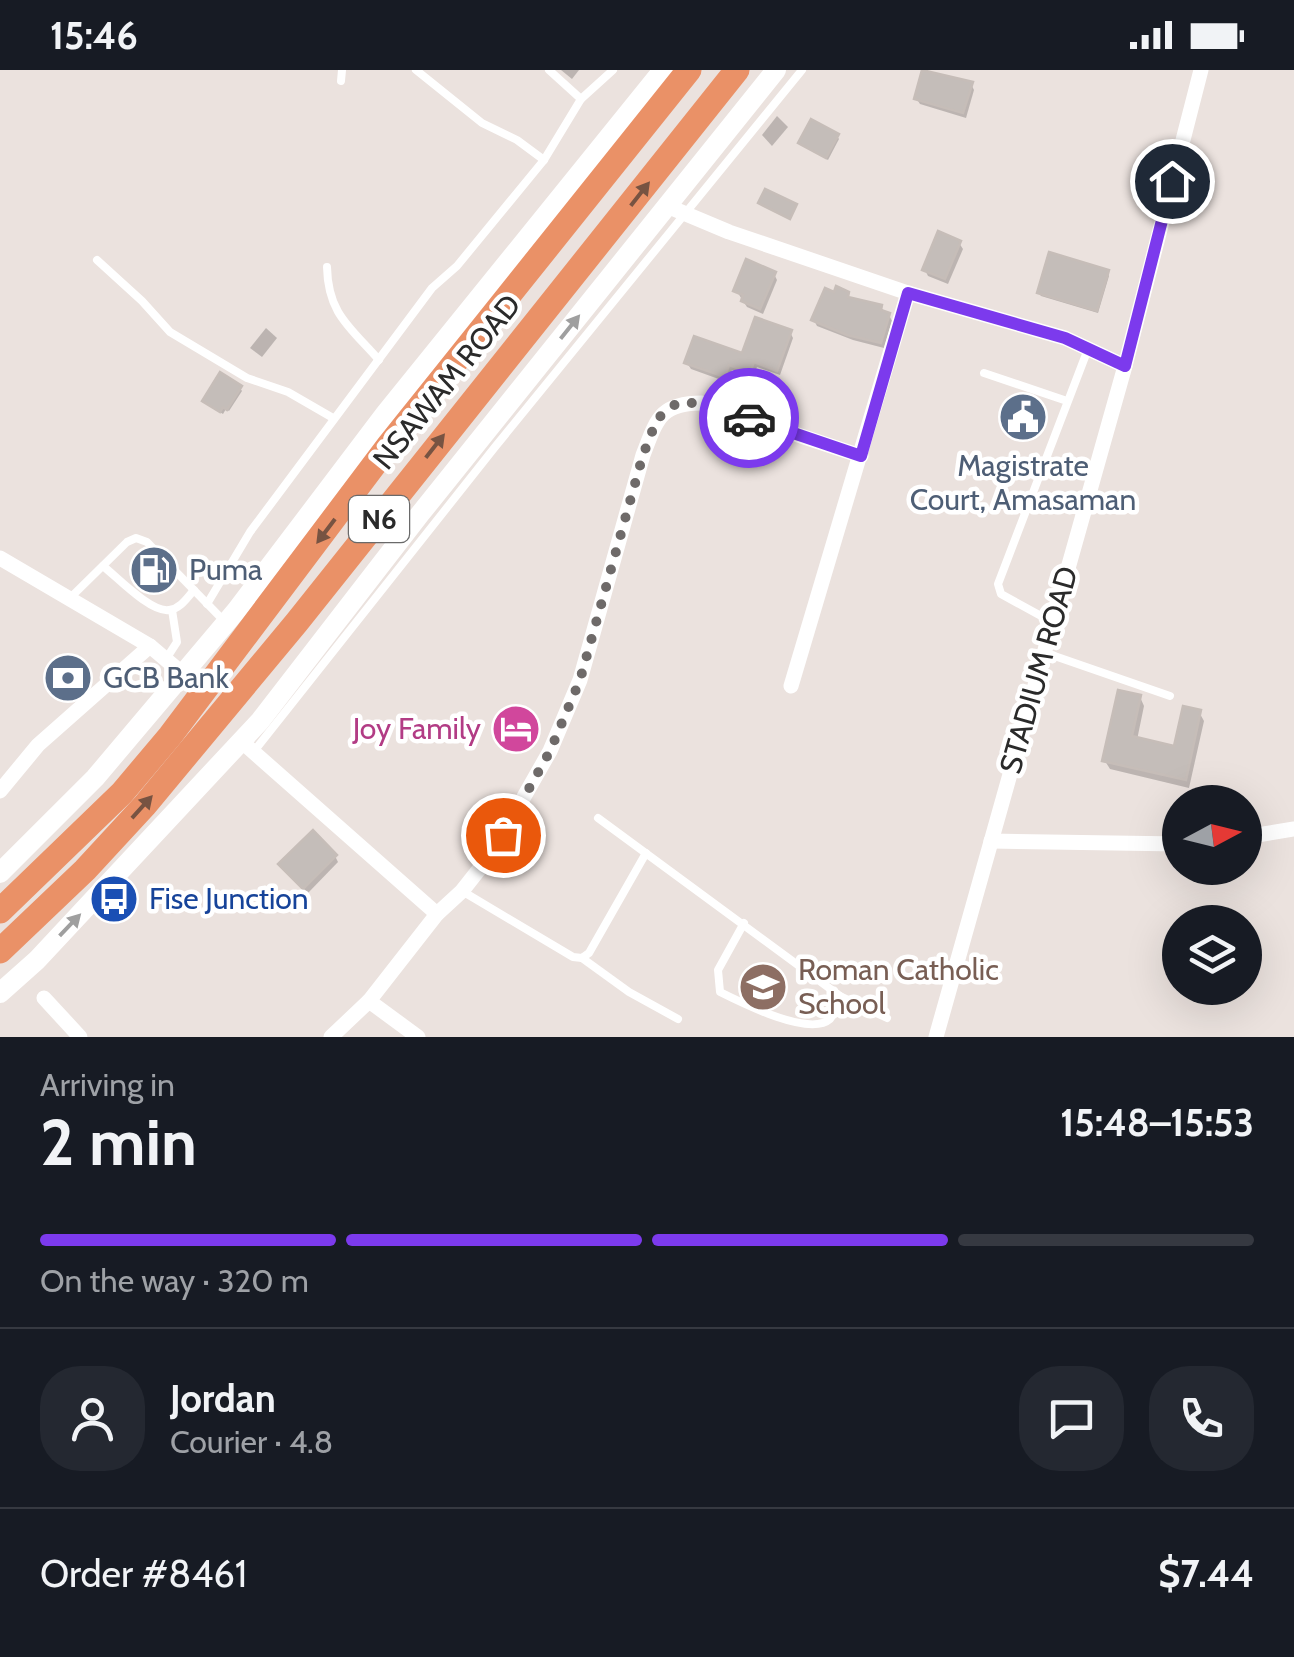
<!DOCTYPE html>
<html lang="en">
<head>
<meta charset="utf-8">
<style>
  body { margin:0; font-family:Cabin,sans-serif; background:#242831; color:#f1f3f6; height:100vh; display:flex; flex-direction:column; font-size:38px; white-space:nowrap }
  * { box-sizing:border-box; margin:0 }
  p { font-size:32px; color:#9ea1a6 }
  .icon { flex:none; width:55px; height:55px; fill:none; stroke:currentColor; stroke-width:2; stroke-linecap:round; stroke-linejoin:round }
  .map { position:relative; height:967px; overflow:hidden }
  .drawer { display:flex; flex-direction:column; background:#171b24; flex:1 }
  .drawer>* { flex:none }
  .needle { width:65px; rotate:83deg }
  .fabs { position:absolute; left:1162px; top:715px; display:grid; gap:20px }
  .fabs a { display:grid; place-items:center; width:100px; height:100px; border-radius:50%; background:#171b24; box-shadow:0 10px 40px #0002; font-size:50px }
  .pin { position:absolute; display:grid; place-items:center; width:85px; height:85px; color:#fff; margin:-42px; border:5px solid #fff; border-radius:50%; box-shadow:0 2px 10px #0007 }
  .courier { position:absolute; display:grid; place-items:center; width:100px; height:100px; margin:-50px; border:8px solid #7c3aed; border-radius:50%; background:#fff; color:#222; box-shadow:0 2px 12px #0007 }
  .overview em { font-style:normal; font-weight:700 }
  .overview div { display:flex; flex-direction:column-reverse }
  .overview { display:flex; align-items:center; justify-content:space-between; height:170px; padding:0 40px }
  h1 { font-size:65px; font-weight:700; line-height:75px }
  .bar { display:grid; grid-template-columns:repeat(4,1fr); gap:15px 10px; align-content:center; height:120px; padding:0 40px }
  .bar i { height:12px; border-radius:8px; background:#363941 }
  .bar .on { background:#7c3aed }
  .bar p { grid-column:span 4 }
  .line { display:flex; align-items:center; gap:25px; padding:0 40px; border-top:2px solid #363941 }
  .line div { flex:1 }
  .round { display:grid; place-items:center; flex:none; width:105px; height:105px; border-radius:40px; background:#242831 }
  .status { display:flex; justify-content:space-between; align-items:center; height:70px; padding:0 50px; background:#171b24; direction:ltr }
  .status svg { height:28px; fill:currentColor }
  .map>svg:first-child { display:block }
  .shadow { fill:#0003 }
  .building { fill:#c4bdb9; stroke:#c6bdb8; stroke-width:2.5 }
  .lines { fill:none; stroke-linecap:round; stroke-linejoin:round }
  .service { stroke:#fff; stroke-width:8 }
  .minor { stroke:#fff; stroke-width:15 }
  .secondary { stroke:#fff; stroke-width:20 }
  .trunk { stroke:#ea9167; stroke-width:25 }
  .oneway { fill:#775342 }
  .oneway2 { fill:#9f9f9f }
  .done { stroke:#6e6a69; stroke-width:10; stroke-dasharray:0 18 }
  .route { stroke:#7c3aed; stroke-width:12 }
  .labels { text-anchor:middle; stroke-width:9; stroke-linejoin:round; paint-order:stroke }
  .shield { fill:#fff; stroke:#6a6a6a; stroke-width:2.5 }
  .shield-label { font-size:28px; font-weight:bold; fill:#2a2a2a }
  .street-label { font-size:30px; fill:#2a2a2a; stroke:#fff }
  .service-label { font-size:30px; fill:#4e5e75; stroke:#fff; text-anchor:start }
  .hotel-label { font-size:30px; fill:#b23c85; stroke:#fff; text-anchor:end }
  .transit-label { font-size:30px; fill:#164399; stroke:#fff; text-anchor:start }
  .education-label { font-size:30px; fill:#785e54; stroke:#fff; text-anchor:start }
</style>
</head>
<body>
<div class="status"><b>15:46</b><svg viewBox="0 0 49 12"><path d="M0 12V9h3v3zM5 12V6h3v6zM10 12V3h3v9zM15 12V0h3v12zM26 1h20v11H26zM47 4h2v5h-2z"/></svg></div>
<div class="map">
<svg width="1294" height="967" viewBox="0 0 1294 967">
  <rect width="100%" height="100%" fill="#ebe2de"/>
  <g class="shadow">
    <path d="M561,0H579L572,9Z"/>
    <path d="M925,0L971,14L974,20L966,48L920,34L916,28Z"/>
    <path d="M777,46L788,57L772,76L762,65Z"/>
    <path d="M837,66L839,69L828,90L801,73Z"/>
    <path d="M959,173L963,179L948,214L928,206L925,200Z"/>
    <path d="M1107,202L1109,206L1098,243L1041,226L1039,223Z"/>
    <path d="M774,204L777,210L763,244L747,237L736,220Z"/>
    <path d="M848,224L851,230L880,237L889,245L892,251L884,278L853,270L817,256L814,250Z"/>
    <path d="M266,258L277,268L262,287L250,278Z"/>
    <path d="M790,262L793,268L780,305L757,297L753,307L732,300L727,312L691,299L687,293L743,286Z"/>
    <path d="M240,318L242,321L229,341L226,339L223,344L207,334Z"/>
    <path d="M1140,627L1144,636L1137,670L1176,679L1199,642L1204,651L1189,718L1110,699L1105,691Z"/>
    <path d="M335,786L338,792L308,823L285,800Z"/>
  </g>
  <g class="building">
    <path d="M922,0L973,12L963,43L914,29Z"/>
    <path d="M811,49L839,64L826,88L798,73Z"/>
    <path d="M765,119L797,134L790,149L758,133Z"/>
    <path d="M938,161L961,171L945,209L922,200Z"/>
    <path d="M1049,182L1109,200L1097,241L1037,223Z"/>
    <path d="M746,189L776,202L760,239L741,231L743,225L733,221Z"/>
    <path d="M836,216L849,222L848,227L882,235L881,240L890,243L881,273L847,265L811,250L825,218L834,222Z"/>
    <path d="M755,247L792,260L777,301L754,292L750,303L729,295L725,307L684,293L694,266L742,283Z"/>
    <path d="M220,302L242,316L227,340L223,337L220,342L202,331Z"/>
    <path d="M1118,620L1141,625L1132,666L1174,676L1183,636L1201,640L1186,710L1102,691Z"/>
    <path d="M313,760L337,785L303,819L278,794Z"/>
  </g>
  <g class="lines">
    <g class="service">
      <path d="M416,0L482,53L517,70L544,90"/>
      <path d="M549,0L581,29"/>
      <path d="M341,11L342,0"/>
      <path d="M97,190L142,231L170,262L247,308L288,322L333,348"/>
      <path d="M327,197C328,244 350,257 379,290"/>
      <path d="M984,303L1067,331"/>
      <path d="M103,496C117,507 151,543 169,540C180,539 187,528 194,520"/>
      <path d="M69,529L127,472L136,468L147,472L226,553"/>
      <path d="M207,534L250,462L432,218L457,196L544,90L581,29L613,0"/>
      <path d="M1052,552L1001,524L998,514L1088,279"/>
      <path d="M1043,582L1170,626"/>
      <path d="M166,589L177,572L172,540"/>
      <path d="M255,680L495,377L802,0"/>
      <path d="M598,748L840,926L887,948"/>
      <path d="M462,821L573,887L582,888L589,883L646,783"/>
      <path d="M744,853L718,900L720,922C744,934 810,967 830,949C835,943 837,933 840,926"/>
      <path d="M582,888L629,922L678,949"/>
    </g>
    <g class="minor">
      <path d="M667,136L729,162L908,223L1065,268L1125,296"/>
      <path d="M0,488L150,576L183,604"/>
      <path d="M791,616L908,223"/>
      <path d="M241,671L437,844"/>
      <path d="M0,721L38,675L150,576"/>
      <path d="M1245,767L1294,759"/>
      <path d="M991,771L1180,774"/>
      <path d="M44,928L80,967"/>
      <path d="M369,931L418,967"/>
      <path d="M331,967L369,931L437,844L462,821L492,783L550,681L580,610L643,385C657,349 660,333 702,333L861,386"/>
      <path d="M936,967L1125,296L1201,0"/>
    </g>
    <g class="secondary">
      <path d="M0,803L95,708L236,541L385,344L663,0"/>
      <path d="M0,923L37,890L260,651L420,444L776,0"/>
    </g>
    <g class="trunk">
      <path d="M0,841L122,723L170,666L389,375L689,0"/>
      <path d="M0,881L85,800L145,735L297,552L737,0"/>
    </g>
  </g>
  <defs><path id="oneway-solid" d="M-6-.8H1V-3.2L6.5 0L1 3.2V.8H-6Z" transform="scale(2.5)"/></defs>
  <g class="oneway">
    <use href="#oneway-solid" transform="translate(640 124) rotate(-52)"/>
    <use href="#oneway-solid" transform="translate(435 376) rotate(-52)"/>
    <use href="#oneway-solid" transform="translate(326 461) rotate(127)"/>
    <use href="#oneway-solid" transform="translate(142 737) rotate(-48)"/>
  </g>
  <g class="oneway2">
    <use href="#oneway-solid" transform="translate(570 257) rotate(-51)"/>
    <use href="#oneway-solid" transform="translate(70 855) rotate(-46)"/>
  </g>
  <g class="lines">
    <path class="done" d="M503,765L550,681L580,610L643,385L657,349L677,333H702L749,348"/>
    <path class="route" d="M749,348L861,386L908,223L1065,268L1125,296L1172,111"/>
  </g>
  <defs>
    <g id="civic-disc" transform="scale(2.5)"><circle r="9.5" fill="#5c6f8a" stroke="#fff"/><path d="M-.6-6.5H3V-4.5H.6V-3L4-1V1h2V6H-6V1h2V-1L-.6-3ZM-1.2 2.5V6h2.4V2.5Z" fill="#fff"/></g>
    <g id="fuel-disc" transform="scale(2.5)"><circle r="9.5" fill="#5c6f8a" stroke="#fff"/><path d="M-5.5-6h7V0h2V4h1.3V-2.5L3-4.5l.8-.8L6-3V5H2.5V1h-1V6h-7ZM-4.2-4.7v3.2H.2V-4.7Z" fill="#fff"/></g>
    <g id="bank-disc" transform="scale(2.5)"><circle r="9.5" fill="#5c6f8a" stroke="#fff"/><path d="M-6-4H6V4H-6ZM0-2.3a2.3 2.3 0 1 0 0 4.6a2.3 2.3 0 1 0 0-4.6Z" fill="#fff"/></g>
    <g id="hotel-disc" transform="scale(2.5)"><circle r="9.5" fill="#d1479c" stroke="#fff"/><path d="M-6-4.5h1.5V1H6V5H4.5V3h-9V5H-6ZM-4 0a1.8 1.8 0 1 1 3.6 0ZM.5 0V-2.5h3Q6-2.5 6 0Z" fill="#fff"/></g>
    <g id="bus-disc" transform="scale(2.5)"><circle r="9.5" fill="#1a4fb4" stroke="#fff"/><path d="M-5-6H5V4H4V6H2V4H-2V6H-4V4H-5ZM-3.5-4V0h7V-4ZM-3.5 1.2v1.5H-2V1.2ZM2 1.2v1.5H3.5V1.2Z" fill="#fff"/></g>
    <g id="school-disc" transform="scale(2.5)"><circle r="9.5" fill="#8d6e63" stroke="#fff"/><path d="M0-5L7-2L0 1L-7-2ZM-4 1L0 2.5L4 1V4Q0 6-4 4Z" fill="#fff"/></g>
  </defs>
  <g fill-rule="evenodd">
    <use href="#civic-disc" x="1023" y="347"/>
    <use href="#fuel-disc" x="154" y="500"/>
    <use href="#bank-disc" x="68" y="608"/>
    <use href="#hotel-disc" x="516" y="659"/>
    <use href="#bus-disc" x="114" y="829"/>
    <use href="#school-disc" x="763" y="917"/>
  </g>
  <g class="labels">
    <rect class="shield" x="349" y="426" width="60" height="46" rx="8"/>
    <g class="shield-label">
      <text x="379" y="459">N6</text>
    </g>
    <g class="street-label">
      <text transform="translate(447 312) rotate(-51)" y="10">NSAWAM ROAD</text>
      <text transform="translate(1039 600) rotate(-74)" y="10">STADIUM ROAD</text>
    </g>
    <g class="service-label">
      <text x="1023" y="406" text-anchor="middle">Magistrate<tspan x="1023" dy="34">Court, Amasaman</tspan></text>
      <text x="189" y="510">Puma</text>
      <text x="103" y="618">GCB Bank</text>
    </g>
    <g class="hotel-label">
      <text x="481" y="669">Joy Family</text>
    </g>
    <g class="transit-label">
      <text x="149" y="839">Fise Junction</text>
    </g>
    <g class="education-label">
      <text x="798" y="910">Roman Catholic<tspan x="798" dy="34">School</tspan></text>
    </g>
  </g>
</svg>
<div class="fabs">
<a><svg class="needle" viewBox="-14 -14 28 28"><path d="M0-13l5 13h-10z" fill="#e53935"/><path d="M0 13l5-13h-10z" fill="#9ea1a6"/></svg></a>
<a><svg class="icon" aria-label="layers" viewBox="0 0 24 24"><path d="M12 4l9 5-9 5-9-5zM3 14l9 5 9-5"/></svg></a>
</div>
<div class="pin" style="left:503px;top:765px;background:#ea580c"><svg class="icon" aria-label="bag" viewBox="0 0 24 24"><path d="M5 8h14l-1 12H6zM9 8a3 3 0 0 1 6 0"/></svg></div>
<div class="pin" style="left:1172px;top:111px;background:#1f2937"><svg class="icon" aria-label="home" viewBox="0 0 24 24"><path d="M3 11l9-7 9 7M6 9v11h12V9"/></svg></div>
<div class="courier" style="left:749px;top:348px"><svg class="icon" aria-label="car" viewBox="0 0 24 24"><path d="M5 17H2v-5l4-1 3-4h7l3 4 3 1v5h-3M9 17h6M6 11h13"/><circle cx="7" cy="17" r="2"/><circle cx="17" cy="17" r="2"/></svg></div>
</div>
<section class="drawer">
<div class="overview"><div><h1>2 min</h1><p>Arriving in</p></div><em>15:48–15:53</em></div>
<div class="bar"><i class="on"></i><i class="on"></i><i class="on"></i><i></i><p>On the way · 320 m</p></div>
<div class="line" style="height:180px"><a class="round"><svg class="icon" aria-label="person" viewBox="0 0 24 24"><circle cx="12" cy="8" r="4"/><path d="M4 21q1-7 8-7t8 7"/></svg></a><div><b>Jordan</b><p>Courier · 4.8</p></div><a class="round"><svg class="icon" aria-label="chat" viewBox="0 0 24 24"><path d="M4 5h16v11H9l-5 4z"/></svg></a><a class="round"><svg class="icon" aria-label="phone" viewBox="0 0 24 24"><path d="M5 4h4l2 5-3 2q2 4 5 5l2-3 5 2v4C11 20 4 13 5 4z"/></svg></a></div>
<div class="line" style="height:130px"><div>Order #8461</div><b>$7.44</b></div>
</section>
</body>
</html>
